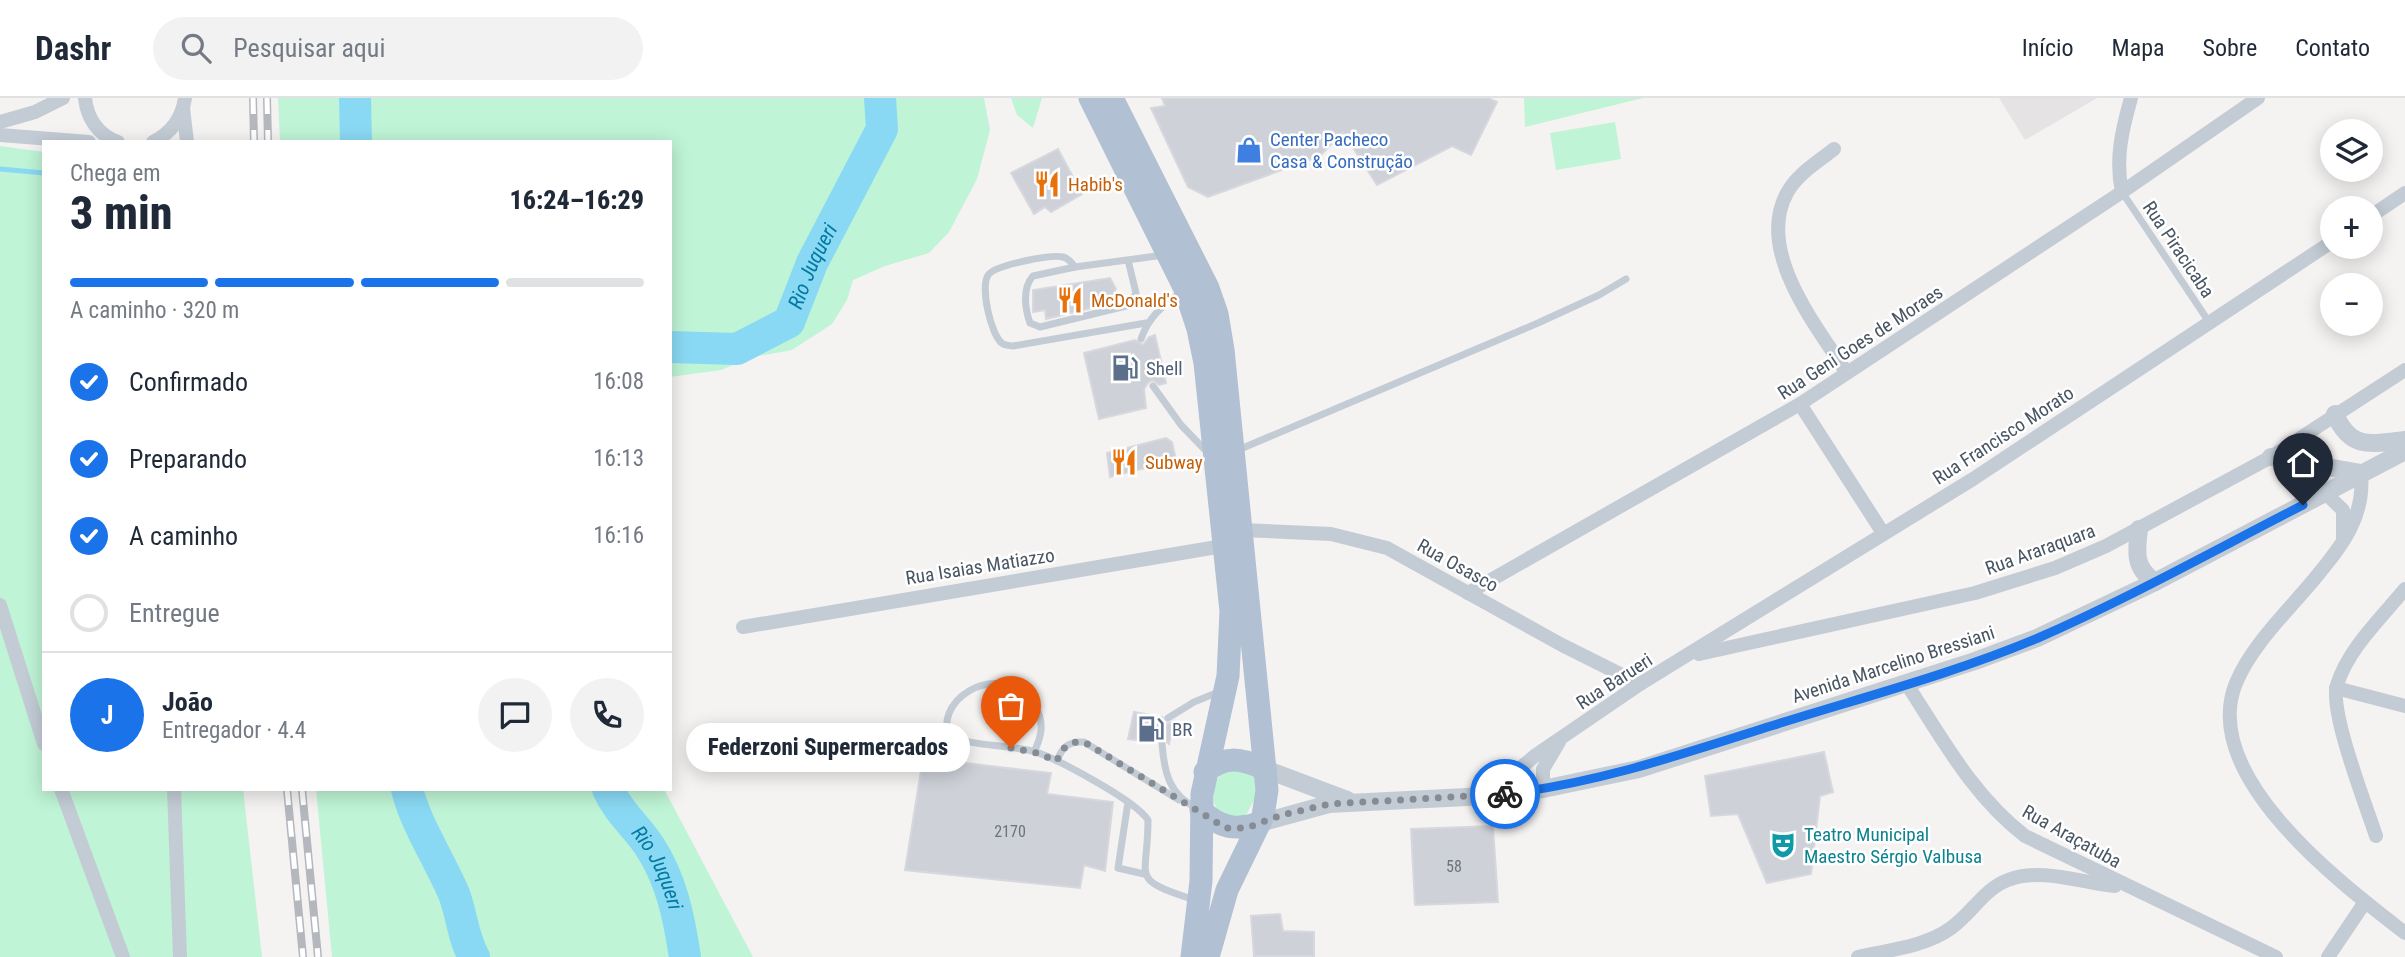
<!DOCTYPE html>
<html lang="pt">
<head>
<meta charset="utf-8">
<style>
  body { margin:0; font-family:"Roboto Condensed",sans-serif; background:#f2f2f3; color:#1f2937; height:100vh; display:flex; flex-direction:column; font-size:26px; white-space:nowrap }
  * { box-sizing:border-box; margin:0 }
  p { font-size:23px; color:#747a83 }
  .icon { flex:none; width:38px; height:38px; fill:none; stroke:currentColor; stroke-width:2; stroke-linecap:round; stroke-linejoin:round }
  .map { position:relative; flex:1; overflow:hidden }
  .details { position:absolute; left:42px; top:42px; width:630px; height:651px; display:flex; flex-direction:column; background:#fff; border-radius:0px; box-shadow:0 4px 18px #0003 }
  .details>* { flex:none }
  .controls { position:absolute; left:2320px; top:21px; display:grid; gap:14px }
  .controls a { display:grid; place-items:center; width:63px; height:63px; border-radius:50%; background:#fff; box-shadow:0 4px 18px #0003; font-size:35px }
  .pin { position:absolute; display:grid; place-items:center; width:60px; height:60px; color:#fff; margin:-72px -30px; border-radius:50% 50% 50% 0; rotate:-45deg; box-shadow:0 0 7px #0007 }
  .pin .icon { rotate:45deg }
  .courier { position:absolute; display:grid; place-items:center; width:70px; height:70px; margin:-35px; border:5px solid #1a73e8; border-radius:50%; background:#fff; color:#222; box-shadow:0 2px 9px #0007 }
  .bubble { position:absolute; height:49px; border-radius:24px; background:#fff; box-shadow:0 4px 18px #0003; font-size:23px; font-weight:800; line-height:49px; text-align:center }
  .head em { font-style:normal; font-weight:800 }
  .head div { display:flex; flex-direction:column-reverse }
  .head { display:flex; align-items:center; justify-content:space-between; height:119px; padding:0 28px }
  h1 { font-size:46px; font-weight:800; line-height:52px }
  .bar { display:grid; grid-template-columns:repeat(4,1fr); gap:10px 7px; align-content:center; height:84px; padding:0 28px }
  .bar i { height:9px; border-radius:5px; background:#e0e1e3 }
  .bar .active { background:#1a73e8 }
  .bar p { grid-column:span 4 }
  .line { display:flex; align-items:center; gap:18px; padding:0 28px; border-top:2px solid #e0e1e3 }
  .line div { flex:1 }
  .round { display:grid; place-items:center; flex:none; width:74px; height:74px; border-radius:37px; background:#f2f2f3 }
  ol { padding:0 28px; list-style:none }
  li { display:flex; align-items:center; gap:21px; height:77px }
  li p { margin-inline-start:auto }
  li .icon { padding:7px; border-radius:50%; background:#1a73e8; color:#fff; stroke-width:4 }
  li:last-child { color:#747a83 }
  li i { width:38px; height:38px; border:4px solid #e0e1e3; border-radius:50% }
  header { display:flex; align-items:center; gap:42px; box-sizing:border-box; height:98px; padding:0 35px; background:#fff; border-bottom:2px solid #e0e1e3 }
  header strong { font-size:33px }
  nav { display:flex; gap:38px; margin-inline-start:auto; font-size:24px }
  .search { width:490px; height:63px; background:#f2f2f3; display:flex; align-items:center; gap:18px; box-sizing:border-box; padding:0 24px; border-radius:38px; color:#747a83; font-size:26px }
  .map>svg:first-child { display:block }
  .education { fill:#e6e3e4 }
  .green { fill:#bff4d6 }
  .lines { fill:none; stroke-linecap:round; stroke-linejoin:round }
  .stream { stroke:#8ad9f4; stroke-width:5 }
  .river { stroke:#8ad9f4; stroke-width:32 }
  .building { fill:#ced1d8; stroke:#d6d8de; stroke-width:2 }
  .service { stroke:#c3ccd5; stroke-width:7 }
  .minor { stroke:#c3ccd5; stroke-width:14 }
  .tertiary { stroke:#c3ccd5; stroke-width:18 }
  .primary { stroke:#b1c0d2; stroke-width:23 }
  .rail-casing { stroke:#b4b7bd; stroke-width:8 }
  .rail { stroke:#fff; stroke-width:5; stroke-dasharray:16; stroke-linecap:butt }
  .done { stroke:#858c94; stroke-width:7; stroke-dasharray:0 12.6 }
  .route { stroke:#1a73e8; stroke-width:9 }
  .labels { text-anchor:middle; stroke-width:5; stroke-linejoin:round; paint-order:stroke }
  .number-label { font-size:16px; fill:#6a7480 }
  .shop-label { font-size:19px; fill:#366cbe; stroke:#fff; text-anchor:start }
  .food-label { font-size:19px; fill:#c56008; stroke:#fff; text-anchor:start }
  .street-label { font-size:19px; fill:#485562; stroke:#fff }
  .service-label { font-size:19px; fill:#4e5e75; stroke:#fff; text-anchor:start }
  .culture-label { font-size:19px; fill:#0d838f; stroke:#fff; text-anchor:start }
  .water-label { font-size:21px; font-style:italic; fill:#037aa2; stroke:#fff }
</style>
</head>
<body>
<header>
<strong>Dashr</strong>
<div class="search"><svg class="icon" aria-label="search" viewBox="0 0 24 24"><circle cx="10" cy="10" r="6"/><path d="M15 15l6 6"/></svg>Pesquisar aqui</div>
<nav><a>Início</a><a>Mapa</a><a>Sobre</a><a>Contato</a></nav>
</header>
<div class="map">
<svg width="2405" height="859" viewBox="0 0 2405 859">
  <rect width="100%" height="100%" fill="#f5f2f2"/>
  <path class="education" d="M1999,0H2097L2025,42Z"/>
  <g class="green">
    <path d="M278,0H984L990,32L977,81L949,134L929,155L885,168L853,182L847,202L832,226L792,252L753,259L721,272L670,279V44H280Z"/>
    <path d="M1011,0H1042L1033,30L1017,17Z"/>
    <path d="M1524,0H1643L1525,29Z"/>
    <path d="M1615,24L1621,61L1556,72L1550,35Z"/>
    <path d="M0,48L44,54V691H243L262,859H0Z"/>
    <path d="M1245,668L1257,681L1255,700L1246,717L1232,720L1220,716L1214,705V684L1229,669Z"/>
    <path d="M316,691H664L753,859H332Z"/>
  </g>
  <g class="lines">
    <path class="stream" d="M0,71L44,75"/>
    <g class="river">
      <path d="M355,0L356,44"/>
      <path id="s1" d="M670,249L737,251L789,224L812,165L882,31L880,0"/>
      <path d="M407,691C415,725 440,763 454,796C462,817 463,840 474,859"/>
      <path id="s2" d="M608,691C618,714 637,729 650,749C672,783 679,820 685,859"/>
    </g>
  </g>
  <g class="building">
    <path d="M1162,0H1488L1497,4L1471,57L1452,48L1377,87L1343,34L1320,58L1208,99L1188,89L1151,10L1165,8Z"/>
    <path d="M1058,51L1082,96L1051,114L1045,109L1034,116L1011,75Z"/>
    <path d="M1110,180L1116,191L1108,206L1046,221L1045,212L1033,214V192Z"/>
    <path d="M1155,237L1166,285L1159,287L1153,282L1148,285L1144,291L1146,310L1099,321L1084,255L1135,242L1143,247L1149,239Z"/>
    <path d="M1166,340L1172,344L1176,362L1110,379L1107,355Z"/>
    <path d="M1134,614L1162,619L1167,626L1174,623L1169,646L1162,639L1156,644L1128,641Z"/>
    <path d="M1824,654L1833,694L1820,698L1811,776L1767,785L1738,716L1711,718L1705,678Z"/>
    <path d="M923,660L1051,675L1047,696L1113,704L1105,773L1084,767L1080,790L905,772Z"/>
    <path d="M1493,728L1498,804L1415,807L1411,731Z"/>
    <path d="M1280,816L1283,833L1314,834V858H1254L1251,818Z"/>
  </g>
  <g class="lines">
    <g class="service">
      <path d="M2122,94L2209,224"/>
      <path d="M1128,162L1136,195L1130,207L1040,229L1030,225C1025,211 1022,190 1033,178L1075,169L1164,157"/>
      <path d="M1075,169C1072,165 1068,160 1063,159C1051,156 997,167 989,176C979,186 991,239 1003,246C1004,247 1012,248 1013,248L1146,225"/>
      <path d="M1141,241C1149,218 1163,208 1181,194"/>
      <path d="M1153,288L1181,327L1208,355"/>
      <path d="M1238,352L1538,225L1599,197L1626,181"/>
      <path d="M1168,620L1194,604L1221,593"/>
      <path d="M1162,645C1164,675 1170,698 1197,710"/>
      <path d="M1034,654C1042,638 1045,623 1034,607C995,555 928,610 952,640C978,648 1006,647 1032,653C1055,659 1136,703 1148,722C1148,783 1128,780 1195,802"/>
      <path d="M1057,663C1062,649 1069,643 1084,644L1179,702"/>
      <path d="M1128,704L1118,770L1144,776"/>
    </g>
    <g class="minor">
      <path d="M85,0C87,20 98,37 118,44"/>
      <path d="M183,10L187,44"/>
      <path d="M0,24L35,14L63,0"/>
      <path d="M0,37L89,44"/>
      <path d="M153,44C171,35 182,21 185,0"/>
      <path d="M1834,51C1818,64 1797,76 1787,95C1755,153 1817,229 1847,275"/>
      <path d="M2122,94C2115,61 2122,32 2131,0"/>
      <path d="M2371,118L2405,95"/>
      <path d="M1800,306L1883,435"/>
      <path d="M2361,375C2365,419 2343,446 2316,479C2290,511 2252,546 2236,585C2198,678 2342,786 2405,835"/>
      <path d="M2325,395L2343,412V441"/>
      <path d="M1242,432L1331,436L1387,450L1562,547L1640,586"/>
      <path d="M1468,495L1800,306L2122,94L2258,0"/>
      <path d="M0,507L44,646"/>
      <path d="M743,529L1223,448"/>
      <path d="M1699,556L1975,495L2055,470L2106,448L2271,359L2405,272"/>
      <path d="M1906,585C1942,640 1972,697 2025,738L2276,859"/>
      <path d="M2336,590L2405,608"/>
      <path d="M61,691L123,859"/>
      <path d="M174,691L180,859"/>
      <path d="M1543,691V671L1559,644"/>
      <path d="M1486,698L1536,657L1640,586L1973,381L2333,143"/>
      <path d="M2376,738C2366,707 2329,613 2337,587C2348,551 2381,520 2405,491"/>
      <path d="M1858,859C1888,852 1925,849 1951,830C1971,816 1985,790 2008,782C2042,769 2081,785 2115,788"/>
      <path d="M2328,859L2365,804"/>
    </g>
    <g class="tertiary">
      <path d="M2335,316C2350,352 2371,346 2405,342"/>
      <path d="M2271,359L2361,375"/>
      <path d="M2139,431C2136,454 2134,470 2155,484"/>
      <path d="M1265,671L1347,702"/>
      <path d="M1260,725L1329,706L1486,698L1543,691L1639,671L1975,563L2037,540L2155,484L2405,353"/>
    </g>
    <g class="primary">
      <path d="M1090,0L1185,191L1198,231L1205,265L1231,513L1228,578L1202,696L1201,783L1192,859"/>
      <path d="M1112,0L1208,190L1217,216L1223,252L1267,692L1263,718L1227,792L1208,859"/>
      <path d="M1205,674C1226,657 1241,660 1265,671"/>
      <path d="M1201,712C1220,730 1235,733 1260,725"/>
    </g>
    <g class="rail-casing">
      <g id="rail">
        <path d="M253,0L254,44"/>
        <path d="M267,0L268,44"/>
        <path d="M287,691L303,859"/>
        <path d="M302,691L318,859"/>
      </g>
    </g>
    <use href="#rail" class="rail"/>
  </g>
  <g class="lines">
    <path class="done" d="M1011,650L1034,654L1057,663C1062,649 1069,643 1084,644L1226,730H1246L1282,717L1329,706L1505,696"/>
    <path class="route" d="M1505,696C1598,685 1683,656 1771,628C1860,600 1953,576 2038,540C2129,500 2215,452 2303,407"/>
  </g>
  <defs>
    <g id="shop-bare" transform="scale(2.1)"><path d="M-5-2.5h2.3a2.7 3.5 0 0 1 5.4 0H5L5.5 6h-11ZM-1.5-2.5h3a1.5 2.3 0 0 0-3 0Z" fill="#3f7fe0" stroke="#fff" stroke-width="2.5" paint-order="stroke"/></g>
    <g id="restaurant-bare" transform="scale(2.1)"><path d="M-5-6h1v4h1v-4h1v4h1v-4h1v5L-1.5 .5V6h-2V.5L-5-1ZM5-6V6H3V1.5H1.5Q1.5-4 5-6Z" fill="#e8710a" stroke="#fff" stroke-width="2.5" paint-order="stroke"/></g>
    <g id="fuel-bare" transform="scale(2.1)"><path d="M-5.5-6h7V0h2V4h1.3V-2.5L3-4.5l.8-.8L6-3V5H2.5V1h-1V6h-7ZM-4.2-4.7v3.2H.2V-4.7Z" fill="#5c6f8a" stroke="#fff" stroke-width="2.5" paint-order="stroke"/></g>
    <g id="theatre-bare" transform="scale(2.1)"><path d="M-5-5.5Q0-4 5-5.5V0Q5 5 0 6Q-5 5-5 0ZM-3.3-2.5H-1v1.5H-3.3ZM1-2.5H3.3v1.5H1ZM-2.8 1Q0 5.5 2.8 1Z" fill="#0f9aa8" stroke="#fff" stroke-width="2.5" paint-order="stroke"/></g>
  </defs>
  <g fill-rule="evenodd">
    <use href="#shop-bare" x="1249" y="52"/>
    <use href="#restaurant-bare" x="1047" y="86"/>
    <use href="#restaurant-bare" x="1070" y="202"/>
    <use href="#fuel-bare" x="1125" y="270"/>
    <use href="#restaurant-bare" x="1124" y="364"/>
    <use href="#fuel-bare" x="1151" y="631"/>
    <use href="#theatre-bare" x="1783" y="747"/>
  </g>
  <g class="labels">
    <g class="number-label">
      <text x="1010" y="739">2170</text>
      <text x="1454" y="774">58</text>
    </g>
    <g class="shop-label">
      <text x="1270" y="48">Center Pacheco<tspan x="1270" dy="22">Casa &amp; Construção</tspan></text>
    </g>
    <g class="food-label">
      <text x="1068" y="93">Habib's</text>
      <text x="1091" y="209">McDonald's</text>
      <text x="1145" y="371">Subway</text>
    </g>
    <g class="street-label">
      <text transform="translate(2179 151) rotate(56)" y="7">Rua Piracicaba</text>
      <text transform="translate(1860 244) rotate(-33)" y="7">Rua Geni Goes de Moraes</text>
      <text transform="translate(2003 337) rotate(-33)" y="7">Rua Francisco Morato</text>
      <text transform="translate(2040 451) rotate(-20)" y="7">Rua Araraquara</text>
      <text transform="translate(1458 467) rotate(29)" y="7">Rua Osasco</text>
      <text transform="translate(980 468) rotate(-9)" y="7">Rua Isaias Matiazzo</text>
      <text transform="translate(1893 566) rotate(-18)" y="7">Avenida Marcelino Bressiani</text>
      <text transform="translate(1614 583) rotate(-33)" y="7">Rua Barueri</text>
      <text transform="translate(2072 738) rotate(29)" y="7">Rua Araçatuba</text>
    </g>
    <g class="service-label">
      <text x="1146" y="277">Shell</text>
      <text x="1172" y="638">BR</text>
    </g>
    <g class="culture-label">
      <text x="1804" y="743">Teatro Municipal<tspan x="1804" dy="22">Maestro Sérgio Valbusa</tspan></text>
    </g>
    <g class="water-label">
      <text dy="7" stroke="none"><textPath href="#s1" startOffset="186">Rio Juqueri</textPath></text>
      <text dy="7" stroke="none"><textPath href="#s2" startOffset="94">Rio Juqueri</textPath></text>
    </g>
  </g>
</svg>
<div class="controls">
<a><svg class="icon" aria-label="layers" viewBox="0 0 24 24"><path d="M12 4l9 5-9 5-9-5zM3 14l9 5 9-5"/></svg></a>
<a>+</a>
<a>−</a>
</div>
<div class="pin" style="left:1011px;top:650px;background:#ea580c"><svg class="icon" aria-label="bag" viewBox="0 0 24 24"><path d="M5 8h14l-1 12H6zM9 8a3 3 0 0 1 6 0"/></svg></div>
<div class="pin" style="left:2303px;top:407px;background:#1f2937"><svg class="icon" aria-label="home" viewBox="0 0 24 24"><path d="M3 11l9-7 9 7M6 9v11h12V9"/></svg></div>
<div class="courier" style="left:1505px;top:696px"><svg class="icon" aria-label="bike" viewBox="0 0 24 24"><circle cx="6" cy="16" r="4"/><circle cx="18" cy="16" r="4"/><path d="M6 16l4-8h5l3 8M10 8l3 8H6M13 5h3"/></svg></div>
<div class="bubble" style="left:686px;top:625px;width:284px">Federzoni Supermercados</div>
<section class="details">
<div class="head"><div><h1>3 min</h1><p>Chega em</p></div><em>16:24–16:29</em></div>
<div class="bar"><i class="active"></i><i class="active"></i><i class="active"></i><i></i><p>A caminho · 320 m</p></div>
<ol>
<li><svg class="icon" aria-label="check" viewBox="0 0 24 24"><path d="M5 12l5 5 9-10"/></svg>Confirmado<p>16:08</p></li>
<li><svg class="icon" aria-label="check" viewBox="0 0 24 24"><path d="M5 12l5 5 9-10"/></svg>Preparando<p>16:13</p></li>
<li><svg class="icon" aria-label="check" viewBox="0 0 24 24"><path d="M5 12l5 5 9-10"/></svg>A caminho<p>16:16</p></li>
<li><i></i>Entregue</li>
</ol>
<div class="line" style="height:126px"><b class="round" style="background:#1a73e8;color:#fff">J</b><div><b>João</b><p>Entregador · 4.4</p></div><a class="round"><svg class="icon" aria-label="chat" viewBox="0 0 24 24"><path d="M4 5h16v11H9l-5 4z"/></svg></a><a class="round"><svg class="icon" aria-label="phone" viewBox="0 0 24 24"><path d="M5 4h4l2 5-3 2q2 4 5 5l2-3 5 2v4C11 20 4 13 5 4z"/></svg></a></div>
</section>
</div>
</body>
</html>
